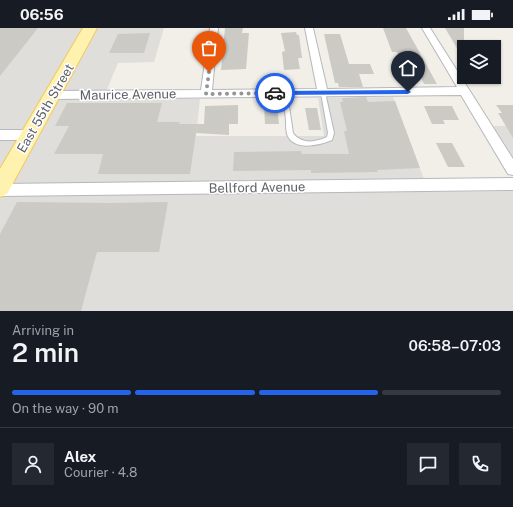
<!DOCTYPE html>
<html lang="en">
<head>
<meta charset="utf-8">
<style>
  body { margin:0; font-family:"Public Sans",sans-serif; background:#242831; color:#f1f3f6; height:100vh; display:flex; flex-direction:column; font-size:15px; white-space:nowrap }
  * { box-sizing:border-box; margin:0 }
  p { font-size:13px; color:#9ea1a6 }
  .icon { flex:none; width:22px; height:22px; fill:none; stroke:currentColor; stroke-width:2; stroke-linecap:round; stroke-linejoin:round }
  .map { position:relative; height:283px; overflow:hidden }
  .drawer { display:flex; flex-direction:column; background:#171b24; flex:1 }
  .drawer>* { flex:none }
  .fabs { position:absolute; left:457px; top:12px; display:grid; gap:8px }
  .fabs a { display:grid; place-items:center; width:44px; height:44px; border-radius:0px; background:#171b24; box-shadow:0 1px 3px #0004; font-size:20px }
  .pin { position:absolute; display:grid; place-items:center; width:34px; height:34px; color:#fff; margin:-41px -17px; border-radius:50% 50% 50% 0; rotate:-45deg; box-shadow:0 0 4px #0007 }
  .pin .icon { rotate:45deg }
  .courier { position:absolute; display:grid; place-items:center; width:40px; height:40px; margin:-20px; border:3px solid #2563eb; border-radius:50%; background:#fff; color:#222; box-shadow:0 1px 5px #0007 }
  .overview em { font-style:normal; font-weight:600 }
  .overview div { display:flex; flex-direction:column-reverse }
  .overview { display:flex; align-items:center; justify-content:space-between; height:68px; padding:0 12px }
  h1 { font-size:26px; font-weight:600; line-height:30px }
  .bar { display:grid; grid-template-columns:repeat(4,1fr); gap:6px 4px; align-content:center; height:48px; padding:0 12px }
  .bar i { height:5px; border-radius:3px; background:#363941 }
  .bar .selected { background:#2563eb }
  .bar p { grid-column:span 4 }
  .line { display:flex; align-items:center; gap:10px; padding:0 12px; border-top:1px solid #363941 }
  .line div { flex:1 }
  .round { display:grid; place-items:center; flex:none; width:42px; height:42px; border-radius:0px; background:#242831 }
  .status { display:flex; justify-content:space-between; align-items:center; height:28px; padding:0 20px; background:#171b24; direction:ltr }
  .status svg { height:11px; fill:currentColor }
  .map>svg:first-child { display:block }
  .industrial { fill:#e0deda }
  .building { fill:#cccac5 }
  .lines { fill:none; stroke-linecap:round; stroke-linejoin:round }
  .lane-casing { stroke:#b5b8bc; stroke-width:2 }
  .street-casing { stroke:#b5b8bc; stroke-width:2 }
  .primary-casing { stroke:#f2c960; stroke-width:2 }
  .lane { fill:#fff; fill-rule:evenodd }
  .street { fill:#fff; fill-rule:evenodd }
  .primary { fill:#fff2af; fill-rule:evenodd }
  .route { fill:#2563eb }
  .done { stroke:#929495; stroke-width:4; stroke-dasharray:0 7.2 }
  .labels { text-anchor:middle; stroke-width:3; stroke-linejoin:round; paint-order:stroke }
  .street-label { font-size:13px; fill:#5f6368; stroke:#fff }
</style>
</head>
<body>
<div class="status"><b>06:56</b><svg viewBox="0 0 49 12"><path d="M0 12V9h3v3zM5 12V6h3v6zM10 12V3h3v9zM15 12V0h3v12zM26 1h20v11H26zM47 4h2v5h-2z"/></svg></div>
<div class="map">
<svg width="513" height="283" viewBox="0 0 513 283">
  <rect width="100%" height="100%" fill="#f1efe8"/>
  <g class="industrial">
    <path d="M0,0H164L154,34L118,35L103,71H200L196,108H324L318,70L393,69L429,164L513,163V283H0Z"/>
    <path d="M493,98H513V130Z"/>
  </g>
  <g class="building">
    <path d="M0,0H38L0,48Z"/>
    <path d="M225,0H243L242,5H249L246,41L221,42Z"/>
    <path d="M383,0H406L437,56H424L413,33H402L397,24H392Z"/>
    <path d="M445,0H464V32Z"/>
    <path d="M296,4L297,7H299L302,30H298L300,41L284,42L282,24L285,23L281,5Z"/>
    <path d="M150,5L144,25H109L118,6Z"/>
    <path d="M324,6H340L349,36H370L374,46H359L363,59H339L338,55H335Z"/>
    <path d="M366,69L368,74L395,73L420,140L377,142L378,144L311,145V142L233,143L234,124L301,123L302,126H349L344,103H347L340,74H343L342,70Z"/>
    <path d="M67,75H162L157,94H180L179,96H204L205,78L238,77V96H229V107L196,105L190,146H98L103,126H54L69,98H55Z"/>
    <path d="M264,77H277L279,96H265Z"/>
    <path d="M496,77H513V110L498,85H502Z"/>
    <path d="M424,78H452L459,92H443L445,96H432Z"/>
    <path d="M305,80H317L321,102H309Z"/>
    <path d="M436,115H452L465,139H448Z"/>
    <path d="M17,174L110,175L168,174L159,224H97L81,283H0V206Z"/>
  </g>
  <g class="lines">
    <g class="lane-casing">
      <path id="lane" d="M285,63L287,65L293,105C302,117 316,114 327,109L328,105L321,65L323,63L325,64L334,105L332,112C320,117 293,124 287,106C286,102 286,97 286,93C285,84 284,74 283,65Z"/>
    </g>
    <g class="street-casing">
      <g id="street">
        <path d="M210,0H218L212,62L317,61L305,0H313L327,61L457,59L422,0H430L513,131V147L508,146L461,67L53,71L49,70L48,67L49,64L53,63L201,62Z"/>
        <path d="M0,102H30L34,104L36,107L34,110L30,112H0Z"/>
        <path d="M513,150V162L0,168V156Z"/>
      </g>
    </g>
    <g class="primary-casing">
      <path id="primary" d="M83,0H97L7,166L0,169V141Z"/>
    </g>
    <use href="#lane" class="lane"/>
    <use href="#street" class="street"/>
    <use href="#primary" class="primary"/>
  </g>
  <path class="route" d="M408,62L411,64L408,66L275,67L272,65L275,63Z"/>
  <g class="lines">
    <path class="done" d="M209,44L206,66L275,65"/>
  </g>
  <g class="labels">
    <g class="street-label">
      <text transform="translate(128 66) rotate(-1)" y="5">Maurice Avenue</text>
      <text transform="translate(45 80) rotate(-60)" y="5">East 55th Street</text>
      <text transform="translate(257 159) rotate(-1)" y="5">Bellford Avenue</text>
    </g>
  </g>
</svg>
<div class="fabs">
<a><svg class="icon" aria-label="layers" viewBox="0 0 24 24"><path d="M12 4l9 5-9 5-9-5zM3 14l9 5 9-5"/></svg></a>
</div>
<div class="pin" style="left:209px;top:44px;background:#ea580c"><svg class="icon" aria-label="bag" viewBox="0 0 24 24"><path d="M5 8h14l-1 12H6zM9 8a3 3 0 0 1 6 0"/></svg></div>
<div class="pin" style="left:408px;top:64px;background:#1f2937"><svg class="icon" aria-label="home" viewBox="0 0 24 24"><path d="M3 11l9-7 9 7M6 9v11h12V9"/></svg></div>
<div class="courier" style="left:275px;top:65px"><svg class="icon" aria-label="car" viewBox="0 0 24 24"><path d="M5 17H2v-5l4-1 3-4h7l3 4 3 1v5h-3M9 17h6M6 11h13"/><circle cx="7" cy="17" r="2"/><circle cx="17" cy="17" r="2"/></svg></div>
</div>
<section class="drawer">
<div class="overview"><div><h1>2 min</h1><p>Arriving in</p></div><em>06:58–07:03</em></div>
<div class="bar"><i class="selected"></i><i class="selected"></i><i class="selected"></i><i></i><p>On the way · 90 m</p></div>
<div class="line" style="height:72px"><a class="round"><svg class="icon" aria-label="person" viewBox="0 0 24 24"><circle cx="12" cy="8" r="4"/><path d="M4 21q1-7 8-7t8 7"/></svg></a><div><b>Alex</b><p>Courier · 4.8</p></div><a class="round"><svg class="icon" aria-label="chat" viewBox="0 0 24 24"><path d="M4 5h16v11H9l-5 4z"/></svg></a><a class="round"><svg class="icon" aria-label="phone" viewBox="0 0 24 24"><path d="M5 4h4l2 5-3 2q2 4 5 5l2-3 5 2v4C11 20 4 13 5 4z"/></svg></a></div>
</section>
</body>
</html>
